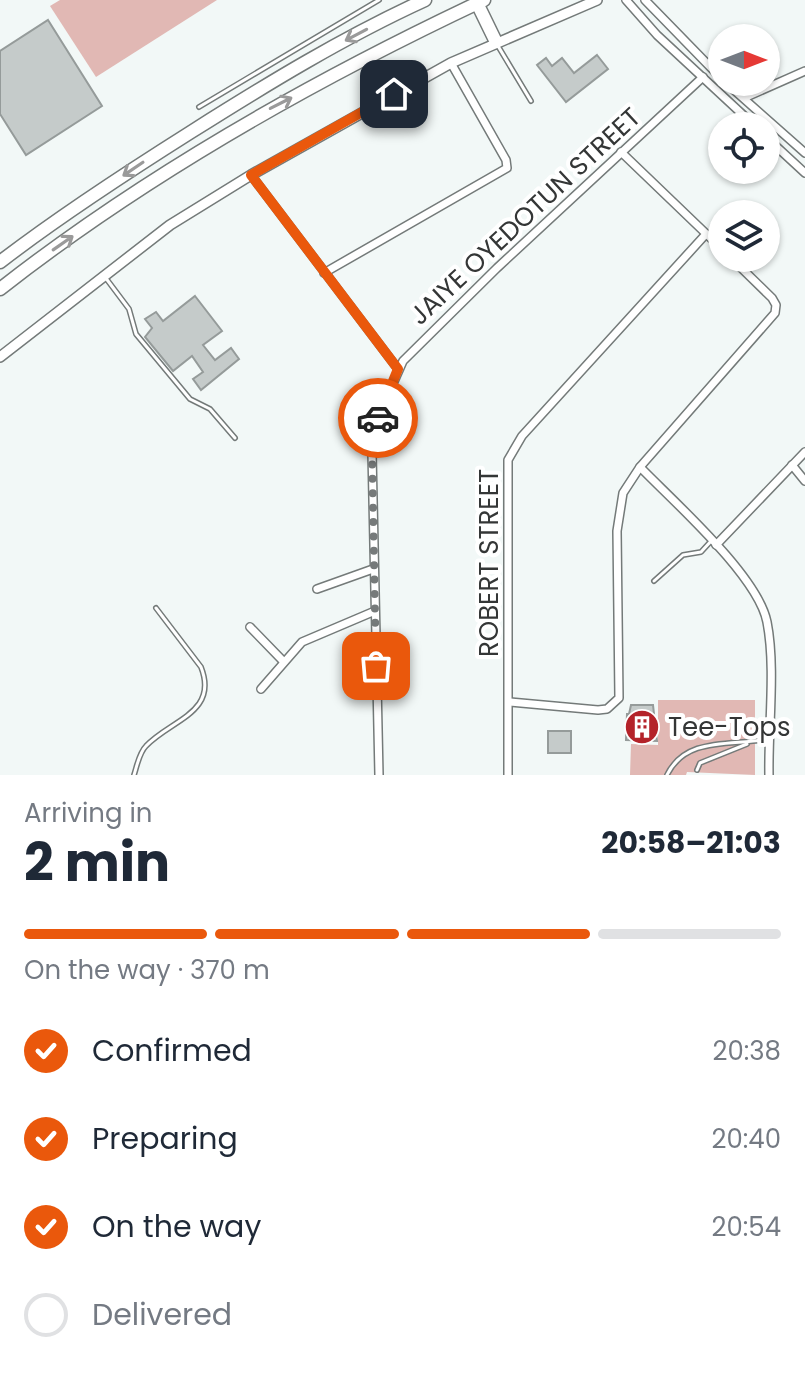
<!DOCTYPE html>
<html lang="en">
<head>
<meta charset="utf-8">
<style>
  body { margin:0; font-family:Poppins,sans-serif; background:#f2f2f3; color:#1f2937; height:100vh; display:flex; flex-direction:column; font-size:30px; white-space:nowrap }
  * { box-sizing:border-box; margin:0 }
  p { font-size:26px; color:#747a83 }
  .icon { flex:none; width:44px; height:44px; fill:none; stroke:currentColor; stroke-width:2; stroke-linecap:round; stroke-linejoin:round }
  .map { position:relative; height:775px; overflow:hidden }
  .details { display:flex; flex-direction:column; background:#fff; flex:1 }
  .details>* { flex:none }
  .needle { width:52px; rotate:90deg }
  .controls { position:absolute; left:708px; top:24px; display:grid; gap:16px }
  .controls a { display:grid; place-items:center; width:72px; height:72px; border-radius:50%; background:#fff; box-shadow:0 2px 6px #0004; font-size:40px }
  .pin { position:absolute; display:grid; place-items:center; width:68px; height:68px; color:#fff; margin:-34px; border-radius:16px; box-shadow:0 4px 12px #0006 }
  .courier { position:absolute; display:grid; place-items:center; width:80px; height:80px; margin:-40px; border:6px solid #ea580c; border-radius:50%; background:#fff; color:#222; box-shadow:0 2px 10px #0007 }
  .summary em { font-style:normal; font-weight:700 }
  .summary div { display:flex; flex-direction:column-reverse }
  .summary { display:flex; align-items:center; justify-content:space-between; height:136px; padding:0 24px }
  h1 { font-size:52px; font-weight:700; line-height:60px }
  .bar { display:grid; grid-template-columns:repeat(4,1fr); gap:12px 8px; align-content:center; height:96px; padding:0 24px }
  .bar i { height:10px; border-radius:6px; background:#e0e1e3 }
  .bar .on { background:#ea580c }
  .bar p { grid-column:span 4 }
  ol { padding:0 24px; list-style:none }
  li { display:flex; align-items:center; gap:24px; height:88px }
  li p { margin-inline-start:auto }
  li .icon { padding:8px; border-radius:50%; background:#ea580c; color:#fff; stroke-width:4 }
  li:last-child { color:#747a83 }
  li i { width:44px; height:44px; border:4px solid #e0e1e3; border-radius:50% }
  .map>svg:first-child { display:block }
  .green { fill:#e1b8b4 }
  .building { fill:#c5cbca; stroke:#959b9a; stroke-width:2 }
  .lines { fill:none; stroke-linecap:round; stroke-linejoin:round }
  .service-casing { stroke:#747a79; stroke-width:6 }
  .minor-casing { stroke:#747a79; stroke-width:10 }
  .tertiary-casing { stroke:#747a79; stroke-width:12 }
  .motorway-casing { stroke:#747a79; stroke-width:15 }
  .service { stroke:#fff; stroke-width:3 }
  .minor { stroke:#fff; stroke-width:7 }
  .tertiary { stroke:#fff; stroke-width:9 }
  .motorway { stroke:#fff; stroke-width:12 }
  .oneway { stroke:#9a9a9a }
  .done { stroke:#767a7a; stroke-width:8; stroke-dasharray:0 14.4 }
  .route { stroke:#ea580c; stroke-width:10 }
  .labels { text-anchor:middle; stroke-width:8; stroke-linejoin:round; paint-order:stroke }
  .street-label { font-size:26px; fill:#343636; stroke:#fff }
  .poi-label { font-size:26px; fill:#343636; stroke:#fff; text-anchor:start }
</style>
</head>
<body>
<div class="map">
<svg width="805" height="775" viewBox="0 0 805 775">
  <rect width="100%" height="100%" fill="#f2f8f7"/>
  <g class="green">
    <path d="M60,0H217L96,77L50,6Z"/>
    <path d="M658,700H755V775L687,772L686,775H630L631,744L658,745Z"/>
  </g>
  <g class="building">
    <path d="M48,20L102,106L26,155L0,114V51Z"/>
    <path d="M597,55L608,69L566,102L537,65L546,58L552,66L562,58L574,73Z"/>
    <path d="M195,296L222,331L203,345L215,360L231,348L239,359L201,390L193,379L203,372L192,356L173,371L145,337L152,328L145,319L156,312L163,321Z"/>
    <path d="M631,705H653L657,741L626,740L627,714H629Z"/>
    <rect x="548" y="731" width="23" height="22"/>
  </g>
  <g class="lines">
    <g class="service-casing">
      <g id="service">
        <path d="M498,46L531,101"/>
        <path d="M199,107L379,0"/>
        <path d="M105,277L129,309L136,334L190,399L210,409L235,438"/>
        <path d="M654,581L683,555L701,552L712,540"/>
        <path d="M697,770L700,763L747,744"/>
        <path d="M134,775C137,766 139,753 146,746C170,720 219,713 201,667L156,608"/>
        <path d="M667,775C686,736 732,746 768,739"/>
      </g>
    </g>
    <g class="minor-casing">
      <g id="minor">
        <path d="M626,0L657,35L755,126"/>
        <path d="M645,0L722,79"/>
        <path d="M725,82L805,153"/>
        <path d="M744,98L805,71"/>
        <path d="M766,137L805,173"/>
        <path d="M621,152L722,249"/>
        <path d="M251,175L398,369"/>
        <path d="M324,273L507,168L506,160L451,63"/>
        <path d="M792,465L805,481"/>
        <path d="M640,467C674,502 758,576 767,622C776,668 768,727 769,775"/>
        <path d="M716,545L805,452"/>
        <path d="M317,589L373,569"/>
        <path d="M250,627L283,661"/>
        <path d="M261,689L302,642L375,611"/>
        <path d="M510,702L598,710L607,709L619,698L617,531L623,493L640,467L775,313L776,305L772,298L731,258"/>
        <path d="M379,775L372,453L377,420L403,361L497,268L703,77"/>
        <path d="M508,775V460L522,436L706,234"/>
      </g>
    </g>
    <g class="tertiary-casing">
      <path id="tertiary" d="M0,357L170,225L251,175L451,63L597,0"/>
    </g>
    <g class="motorway-casing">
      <g id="motorway">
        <path d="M477,3L496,42"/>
        <path d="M0,262C61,215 126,173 191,132C267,84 344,37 425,0"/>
        <path d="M0,289C148,173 314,80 484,0"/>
      </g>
    </g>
    <use href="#service" class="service"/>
    <use href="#minor" class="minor"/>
    <use href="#tertiary" class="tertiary"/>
    <use href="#motorway" class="motorway"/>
  </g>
  <defs><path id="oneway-shaft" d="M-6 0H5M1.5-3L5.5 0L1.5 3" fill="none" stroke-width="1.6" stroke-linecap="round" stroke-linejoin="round" transform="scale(2)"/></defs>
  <g class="oneway">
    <use href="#oneway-shaft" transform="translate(356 35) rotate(152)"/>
    <use href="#oneway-shaft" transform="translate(281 103) rotate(-27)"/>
    <use href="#oneway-shaft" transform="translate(133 169) rotate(146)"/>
    <use href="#oneway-shaft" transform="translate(63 243) rotate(-35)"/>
  </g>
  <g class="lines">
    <path class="done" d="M376,666L372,453L378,418"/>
    <path class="route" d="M378,418L398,369L251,175L394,94"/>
  </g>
  <defs>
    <g id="building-disc" transform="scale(1.8)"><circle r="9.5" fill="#b4232a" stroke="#fff"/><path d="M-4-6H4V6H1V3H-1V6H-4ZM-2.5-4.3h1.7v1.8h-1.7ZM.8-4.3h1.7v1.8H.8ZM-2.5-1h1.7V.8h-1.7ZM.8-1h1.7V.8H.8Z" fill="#fff"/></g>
  </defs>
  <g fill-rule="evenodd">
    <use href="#building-disc" x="642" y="727"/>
  </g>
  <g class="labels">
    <g class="street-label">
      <text transform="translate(525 216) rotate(-43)" y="9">JAIYE OYEDOTUN STREET</text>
      <text transform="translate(489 563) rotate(-90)" y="9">ROBERT STREET</text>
    </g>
    <g class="poi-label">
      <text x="668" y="736">Tee-Tops</text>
    </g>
  </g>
</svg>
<div class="controls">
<a><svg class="needle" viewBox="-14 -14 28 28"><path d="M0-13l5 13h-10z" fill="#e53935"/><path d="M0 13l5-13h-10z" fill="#747a83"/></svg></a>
<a><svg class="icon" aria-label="locate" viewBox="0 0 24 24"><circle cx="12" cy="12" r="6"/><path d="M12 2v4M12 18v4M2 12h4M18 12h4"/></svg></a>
<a><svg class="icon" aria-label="layers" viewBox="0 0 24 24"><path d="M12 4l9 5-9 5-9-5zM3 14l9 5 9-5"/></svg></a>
</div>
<div class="pin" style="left:376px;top:666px;background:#ea580c"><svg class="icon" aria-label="bag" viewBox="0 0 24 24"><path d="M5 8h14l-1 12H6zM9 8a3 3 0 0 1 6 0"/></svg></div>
<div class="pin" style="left:394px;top:94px;background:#1f2937"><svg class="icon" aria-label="home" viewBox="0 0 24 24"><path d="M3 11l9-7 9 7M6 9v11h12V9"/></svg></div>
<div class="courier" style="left:378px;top:418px"><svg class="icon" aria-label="car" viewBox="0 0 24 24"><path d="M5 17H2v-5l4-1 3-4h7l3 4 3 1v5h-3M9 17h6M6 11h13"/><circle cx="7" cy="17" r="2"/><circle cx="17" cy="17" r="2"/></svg></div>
</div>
<section class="details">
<div class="summary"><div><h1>2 min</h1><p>Arriving in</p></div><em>20:58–21:03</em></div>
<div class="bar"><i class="on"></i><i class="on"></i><i class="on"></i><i></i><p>On the way · 370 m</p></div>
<ol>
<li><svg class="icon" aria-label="check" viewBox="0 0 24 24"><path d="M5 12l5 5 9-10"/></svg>Confirmed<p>20:38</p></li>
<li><svg class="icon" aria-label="check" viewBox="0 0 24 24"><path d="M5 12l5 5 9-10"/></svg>Preparing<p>20:40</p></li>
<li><svg class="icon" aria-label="check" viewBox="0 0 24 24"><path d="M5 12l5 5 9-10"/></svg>On the way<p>20:54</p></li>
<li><i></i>Delivered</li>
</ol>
</section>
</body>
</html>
